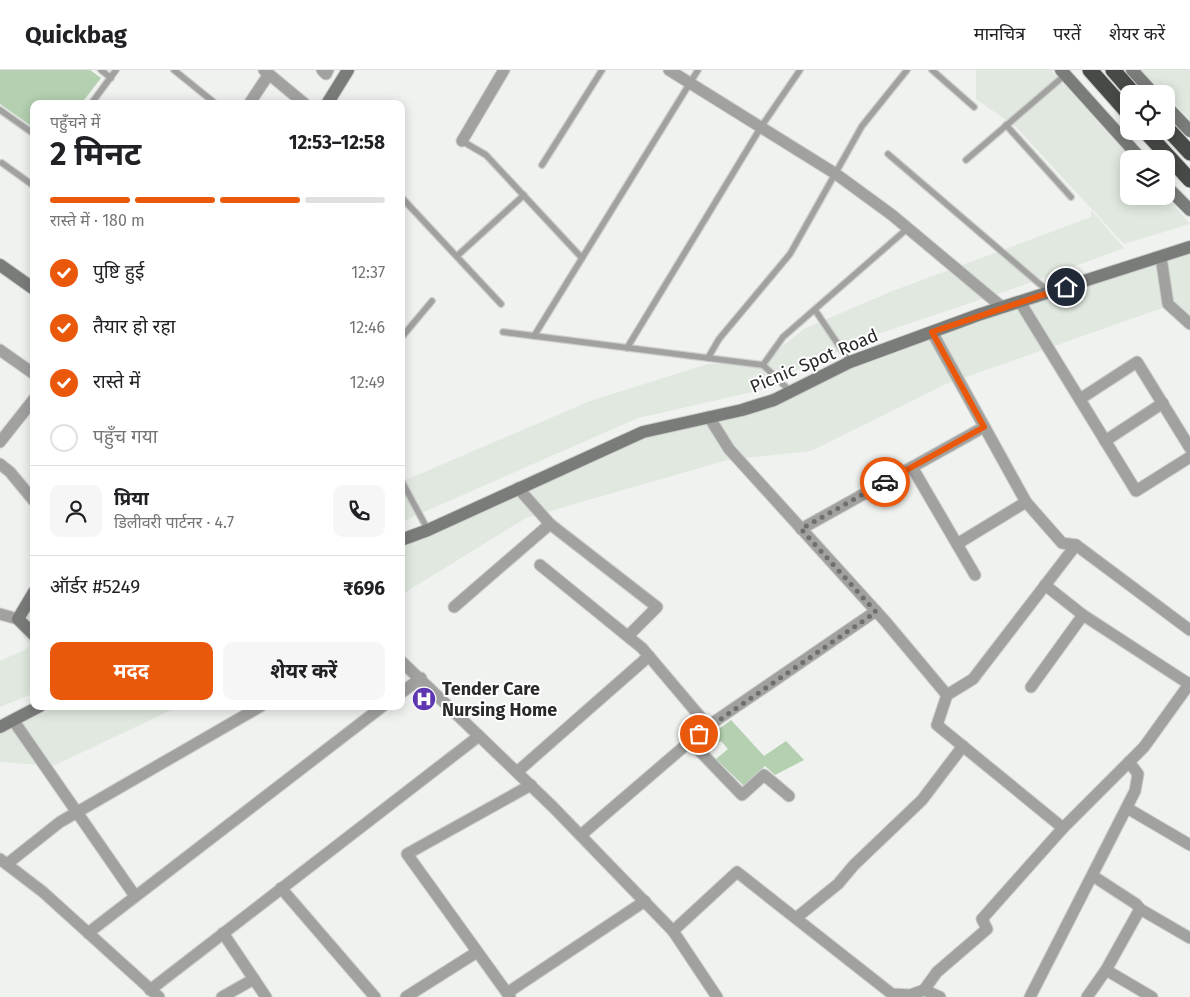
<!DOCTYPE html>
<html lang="hi">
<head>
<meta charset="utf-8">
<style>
  body { margin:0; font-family:"Fira Sans","Noto Sans Devanagari",sans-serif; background:#f6f6f6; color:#202124; height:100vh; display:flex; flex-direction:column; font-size:19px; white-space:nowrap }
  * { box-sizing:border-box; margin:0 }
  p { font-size:16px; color:#757577 }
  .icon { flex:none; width:28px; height:28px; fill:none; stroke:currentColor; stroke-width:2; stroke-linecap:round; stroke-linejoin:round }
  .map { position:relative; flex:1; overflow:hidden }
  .panel { position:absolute; left:30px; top:30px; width:375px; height:610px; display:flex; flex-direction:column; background:#fff; border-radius:10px; box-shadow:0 2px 12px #0003 }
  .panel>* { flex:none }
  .tools { position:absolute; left:1120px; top:15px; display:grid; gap:10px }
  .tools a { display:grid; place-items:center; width:55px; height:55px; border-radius:10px; background:#fff; box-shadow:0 2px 12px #0003; font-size:25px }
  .pin { position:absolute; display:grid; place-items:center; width:42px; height:42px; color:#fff; margin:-21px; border:2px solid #fff; border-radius:50%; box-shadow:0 1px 5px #0007 }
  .courier { position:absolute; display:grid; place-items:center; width:50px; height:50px; margin:-25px; border:4px solid #ea580c; border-radius:50%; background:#fff; color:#222; box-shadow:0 1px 6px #0007 }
  .overview em { font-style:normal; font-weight:700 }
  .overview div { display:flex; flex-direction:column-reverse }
  .overview { display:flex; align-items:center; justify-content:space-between; height:85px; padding:0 20px }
  h1 { font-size:32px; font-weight:700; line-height:38px }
  .bar { display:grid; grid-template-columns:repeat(4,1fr); gap:8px 5px; align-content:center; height:60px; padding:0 20px }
  .bar i { height:6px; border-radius:4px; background:#e0e0e0 }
  .bar .active { background:#ea580c }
  .bar p { grid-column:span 4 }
  .line { display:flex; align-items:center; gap:12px; padding:0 20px; border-top:1px solid #e0e0e0 }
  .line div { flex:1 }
  .round { display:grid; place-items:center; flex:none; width:52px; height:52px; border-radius:10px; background:#f6f6f6 }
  ol { padding:0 20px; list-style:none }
  li { display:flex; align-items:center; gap:15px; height:55px }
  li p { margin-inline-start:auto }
  li .icon { padding:5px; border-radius:50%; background:#ea580c; color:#fff; stroke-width:4 }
  li:last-child { color:#757577 }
  li i { width:28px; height:28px; border:2px solid #e0e0e0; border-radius:50% }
  .action { display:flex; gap:10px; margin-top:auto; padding:10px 20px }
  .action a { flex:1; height:58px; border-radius:10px; background:#ea580c; color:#fff; font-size:20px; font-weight:700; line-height:58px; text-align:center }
  .action a+a { background:#f6f6f6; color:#202124 }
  header { display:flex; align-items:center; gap:30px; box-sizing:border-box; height:70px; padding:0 25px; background:#fff; border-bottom:1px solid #e0e0e0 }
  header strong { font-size:24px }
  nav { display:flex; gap:28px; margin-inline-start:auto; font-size:18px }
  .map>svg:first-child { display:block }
  .built { fill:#e0e8df }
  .green { fill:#b4d0b0 }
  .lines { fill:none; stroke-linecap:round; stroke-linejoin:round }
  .lane-casing { stroke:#cbcecb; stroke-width:8 }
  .street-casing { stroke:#cbcecb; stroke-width:13 }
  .secondary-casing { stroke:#cbcecb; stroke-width:14 }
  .highway-casing { stroke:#cbcecb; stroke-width:17 }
  .lane { stroke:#a1a2a0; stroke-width:5.5 }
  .street { stroke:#a1a2a0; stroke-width:11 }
  .secondary { stroke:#7a7c7a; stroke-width:12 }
  .highway { stroke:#484a47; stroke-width:15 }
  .done { stroke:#6e706e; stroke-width:5; stroke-dasharray:0 9 }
  .route { stroke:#ea580c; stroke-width:6 }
  .labels { text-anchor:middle; stroke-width:4; stroke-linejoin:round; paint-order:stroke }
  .street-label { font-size:18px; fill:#292a29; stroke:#fff }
  .poi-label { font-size:18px; font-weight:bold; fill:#292a29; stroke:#fff; text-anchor:start }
</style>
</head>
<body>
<header>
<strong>Quickbag</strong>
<nav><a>मानचित्र</a><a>परतें</a><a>शेयर करें</a></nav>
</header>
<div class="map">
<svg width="1190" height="927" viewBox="0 0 1190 927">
  <rect width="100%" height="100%" fill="#eff2ef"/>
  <g class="built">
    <path d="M976,0H1051L1131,89H1129V126H1166L1190,154L1124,174L1016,57L976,29Z"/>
    <path d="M1141,0H1190V50L1166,24Z"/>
    <path d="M1091,140L1124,178L1018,217L869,267L795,301L770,318L638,348L401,452V412L590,331L708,294L761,293L804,259L890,222L1091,147Z"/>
    <path d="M1190,180V260L1165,237L946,314L811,381L727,390L526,448L401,525V473L646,366L706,352L926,267Z"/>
    <path d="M34,512V623L0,637V591L26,579L29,575L14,552L21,533Z"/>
    <path d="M51,636H180L53,696L0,692V661Z"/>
  </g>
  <g class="green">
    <path d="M0,0H90L101,8L81,34H34V58L0,34Z"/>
    <path d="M731,650L764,686L786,671L804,690L775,705L765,696L744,716L716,689L728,679L721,671L714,675L708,667Z"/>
  </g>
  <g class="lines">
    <g class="lane-casing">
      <g id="lane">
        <path d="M101,0L111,8"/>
        <path d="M174,0L216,34"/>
        <path d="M932,0L974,37"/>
        <path d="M91,34L116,0"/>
        <path d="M0,40L34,64"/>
        <path d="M1006,55L1071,127"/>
        <path d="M462,71L486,85L582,188"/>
        <path d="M888,84L1049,222"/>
        <path d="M966,90L1065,5"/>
        <path d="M2,93L34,116"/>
        <path d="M542,95L602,0"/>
        <path d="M403,129L501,234"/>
        <path d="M457,186L524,125"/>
        <path d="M815,240L850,292"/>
        <path d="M503,262L763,295L791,322"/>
        <path d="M534,266L698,0"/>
        <path d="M401,268L432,231"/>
        <path d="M627,278L761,57L800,0"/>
        <path d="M708,288L719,269L790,184L862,56L907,0"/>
        <path d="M763,295L783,267L908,158"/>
        <path d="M401,410L428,460"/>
      </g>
    </g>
    <g class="street-casing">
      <g id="street">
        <path d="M264,0L305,34"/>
        <path d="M322,0L326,4L328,0"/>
        <path d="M669,0L836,104L892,145L1002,237"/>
        <path d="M249,34L269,4"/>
        <path d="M462,71L504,0"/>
        <path d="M1161,187L1168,234L1190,254"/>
        <path d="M1020,232L1136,421L1190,387"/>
        <path d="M932,262L1026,432L1062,473L1076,475L1190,560"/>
        <path d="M0,280L34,304"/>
        <path d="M1080,329L1137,292L1190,378"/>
        <path d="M709,347L729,379L885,551L947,625"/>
        <path d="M1105,371L1163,333"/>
        <path d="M0,372L34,329"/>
        <path d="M0,394L10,402L34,431"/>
        <path d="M912,397L975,505"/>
        <path d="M518,418L550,454"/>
        <path d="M801,459L984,357"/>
        <path d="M957,474L1026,432"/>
        <path d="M540,495L642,578L708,656"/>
        <path d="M1045,515L1083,545"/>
        <path d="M454,537L550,454L657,537L628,566"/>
        <path d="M0,544L18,549"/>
        <path d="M401,591L553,737L673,861L717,927"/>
        <path d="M1031,617L1083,545L1189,614"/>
        <path d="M401,623L421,608"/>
        <path d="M13,650L135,826"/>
        <path d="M690,671L742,725L764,705L789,726"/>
        <path d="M517,702L649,586"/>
        <path d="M1127,738L1190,775"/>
        <path d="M1063,758L937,655L947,625L973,609L1076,475"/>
        <path d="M581,765L708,656L876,541"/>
        <path d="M0,789L43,822L159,927"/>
        <path d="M7,794L60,752L261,636"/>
        <path d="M281,818L375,927"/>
        <path d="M1140,839L1190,868"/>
        <path d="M796,848L838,814L854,795L922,730L963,676"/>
        <path d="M673,861L737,802L892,924L910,925L924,920L940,927"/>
        <path d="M88,863L383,636"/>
        <path d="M223,863L266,927"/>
        <path d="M1106,900L1152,927"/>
        <path d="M150,920L479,666"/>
        <path d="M924,920L937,902L987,859L982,849L1063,758L1144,677L1190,613"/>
        <path d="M507,923L645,831"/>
        <path d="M222,927L254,909"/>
        <path d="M406,927L477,882"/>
        <path d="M510,927L407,784L531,715"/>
        <path d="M1030,927L1135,721L1138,704L1129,692"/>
        <path d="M1087,927L1106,900L1140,839L1136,834L1093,806"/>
      </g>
    </g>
    <g class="secondary-casing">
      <g id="secondary">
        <path d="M1061,0L1141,89"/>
        <path d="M1132,0L1154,24"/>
        <path d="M327,34L348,0"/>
        <path d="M1166,36L1190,61"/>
        <path d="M1166,116L1190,140"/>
        <path d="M0,195L34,219"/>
        <path d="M401,470L428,460L643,362L742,340L774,330L850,292L978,245L1190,177"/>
        <path d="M34,522L18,549L34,565"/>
        <path d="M0,657L40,636"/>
      </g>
    </g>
    <g class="highway-casing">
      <g id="highway">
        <path d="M1090,0L1129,44"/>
        <path d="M1113,0L1134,24"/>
        <path d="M1166,57L1190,83"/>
        <path d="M1145,61L1190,110"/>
      </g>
    </g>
    <use href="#lane" class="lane"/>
    <use href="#street" class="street"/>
    <use href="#secondary" class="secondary"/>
    <use href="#highway" class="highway"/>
  </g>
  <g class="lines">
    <path class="done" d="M699,664L876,542L801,459L885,412"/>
    <path class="route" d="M885,412L984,357L932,262L1066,217"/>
  </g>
  <defs>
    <g id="hospital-disc" transform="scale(1.25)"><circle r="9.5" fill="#5d37af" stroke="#fff"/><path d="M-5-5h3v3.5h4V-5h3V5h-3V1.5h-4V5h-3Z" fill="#fff"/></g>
  </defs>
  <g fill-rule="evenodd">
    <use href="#hospital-disc" x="424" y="629"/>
  </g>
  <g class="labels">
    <g class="street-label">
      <text transform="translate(814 291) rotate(-23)" y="6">Picnic Spot Road</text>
    </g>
    <g class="poi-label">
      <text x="442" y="625">Tender Care<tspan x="442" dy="21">Nursing Home</tspan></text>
    </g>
  </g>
</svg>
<div class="tools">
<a><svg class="icon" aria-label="locate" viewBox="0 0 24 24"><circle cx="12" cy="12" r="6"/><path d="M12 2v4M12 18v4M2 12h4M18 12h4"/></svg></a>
<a><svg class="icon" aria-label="layers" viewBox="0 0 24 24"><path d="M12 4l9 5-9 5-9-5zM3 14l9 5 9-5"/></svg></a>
</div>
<div class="pin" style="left:699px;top:664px;background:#ea580c"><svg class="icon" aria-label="bag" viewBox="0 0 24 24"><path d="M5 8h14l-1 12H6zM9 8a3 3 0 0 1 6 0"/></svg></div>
<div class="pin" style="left:1066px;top:217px;background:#1f2937"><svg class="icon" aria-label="home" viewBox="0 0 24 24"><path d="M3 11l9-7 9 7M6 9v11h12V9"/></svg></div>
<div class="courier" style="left:885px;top:412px"><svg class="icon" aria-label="car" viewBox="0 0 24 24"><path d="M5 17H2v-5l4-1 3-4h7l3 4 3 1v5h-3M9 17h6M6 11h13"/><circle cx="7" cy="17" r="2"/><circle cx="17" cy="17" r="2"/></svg></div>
<section class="panel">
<div class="overview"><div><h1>2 मिनट</h1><p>पहुँचने में</p></div><em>12:53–12:58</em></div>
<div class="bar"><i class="active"></i><i class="active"></i><i class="active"></i><i></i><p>रास्ते में · 180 m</p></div>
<ol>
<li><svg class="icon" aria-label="check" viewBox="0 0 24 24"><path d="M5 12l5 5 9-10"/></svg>पुष्टि हुई<p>12:37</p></li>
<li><svg class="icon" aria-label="check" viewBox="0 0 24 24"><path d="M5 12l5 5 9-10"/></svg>तैयार हो रहा<p>12:46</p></li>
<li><svg class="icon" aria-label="check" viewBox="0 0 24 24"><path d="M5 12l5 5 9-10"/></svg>रास्ते में<p>12:49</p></li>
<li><i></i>पहुँच गया</li>
</ol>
<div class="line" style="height:90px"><a class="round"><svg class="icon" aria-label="person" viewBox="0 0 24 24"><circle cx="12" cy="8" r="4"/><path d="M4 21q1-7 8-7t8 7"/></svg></a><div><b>प्रिया</b><p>डिलीवरी पार्टनर · 4.7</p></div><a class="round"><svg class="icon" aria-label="phone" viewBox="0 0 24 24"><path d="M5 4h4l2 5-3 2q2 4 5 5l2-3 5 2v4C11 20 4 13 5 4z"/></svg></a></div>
<div class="line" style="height:65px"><div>ऑर्डर #5249</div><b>₹696</b></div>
<div class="action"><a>मदद</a><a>शेयर करें</a></div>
</section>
</div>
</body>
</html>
